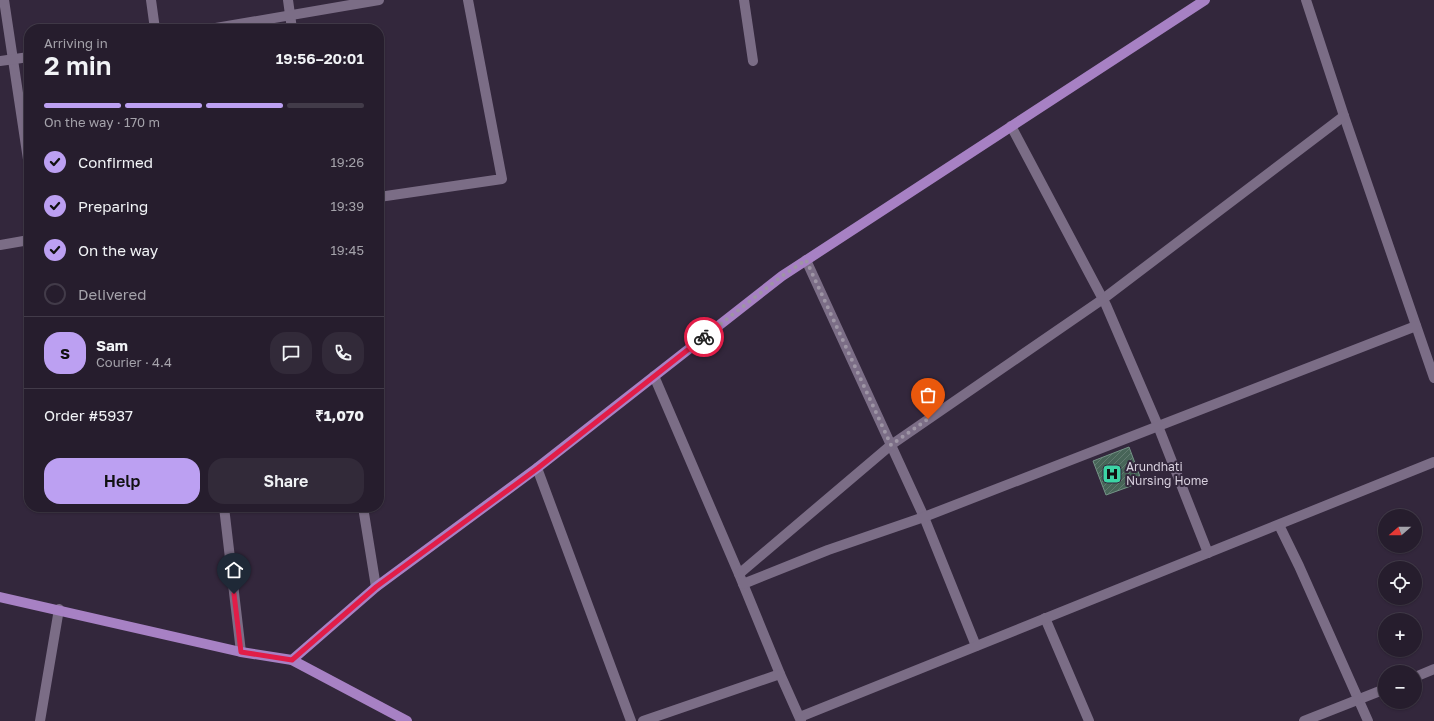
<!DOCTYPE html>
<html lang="en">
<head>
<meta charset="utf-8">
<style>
  body { margin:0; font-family:"Golos Text",sans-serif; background:#322a39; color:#f1f3f6; height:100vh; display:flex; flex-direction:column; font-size:15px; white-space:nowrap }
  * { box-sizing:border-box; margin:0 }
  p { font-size:13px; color:#a4a2aa }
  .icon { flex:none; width:22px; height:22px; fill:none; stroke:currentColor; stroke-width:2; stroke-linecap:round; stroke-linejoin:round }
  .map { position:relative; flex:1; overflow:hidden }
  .panel { position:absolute; left:24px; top:24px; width:360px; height:488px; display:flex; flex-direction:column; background:#261d2d; border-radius:16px; box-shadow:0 1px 3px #0004,0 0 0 1px #423b49 }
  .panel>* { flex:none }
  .needle { width:26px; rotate:250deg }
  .buttons { position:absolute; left:1378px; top:509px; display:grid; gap:8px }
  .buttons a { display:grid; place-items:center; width:44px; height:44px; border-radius:50%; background:#261d2d; box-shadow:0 1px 3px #0004,0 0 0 1px #423b49; font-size:20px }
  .pin { position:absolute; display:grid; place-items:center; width:34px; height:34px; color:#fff; margin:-41px -17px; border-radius:50% 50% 50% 0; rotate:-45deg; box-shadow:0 0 4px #0007 }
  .pin .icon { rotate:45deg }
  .courier { position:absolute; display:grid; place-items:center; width:40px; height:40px; margin:-20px; border:3px solid #e11d48; border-radius:50%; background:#fff; color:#222; box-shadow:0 1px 5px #0007 }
  .summary em { font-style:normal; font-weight:600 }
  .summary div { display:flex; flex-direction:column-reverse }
  .summary { display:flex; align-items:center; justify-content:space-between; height:68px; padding:0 20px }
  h1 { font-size:26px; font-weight:600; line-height:30px }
  .bar { display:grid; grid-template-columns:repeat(4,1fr); gap:6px 4px; align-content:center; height:48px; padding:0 20px }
  .bar i { height:5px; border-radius:3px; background:#423b49 }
  .bar .active { background:#bca0f2 }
  .bar p { grid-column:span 4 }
  .line { display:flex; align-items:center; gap:10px; padding:0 20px; border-top:1px solid #423b49 }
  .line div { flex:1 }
  .round { display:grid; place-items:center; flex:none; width:42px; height:42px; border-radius:16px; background:#322a39 }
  ol { padding:0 20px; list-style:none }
  li { display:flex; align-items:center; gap:12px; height:44px }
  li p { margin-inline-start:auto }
  li .icon { padding:4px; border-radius:50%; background:#bca0f2; color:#111; stroke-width:4 }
  li:last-child { color:#a4a2aa }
  li i { width:22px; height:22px; border:2px solid #423b49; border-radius:50% }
  .action { display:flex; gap:8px; margin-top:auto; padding:8px 20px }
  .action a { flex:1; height:46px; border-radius:16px; background:#bca0f2; color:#111; font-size:16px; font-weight:600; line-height:46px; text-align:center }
  .action a+a { background:#322a39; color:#f1f3f6 }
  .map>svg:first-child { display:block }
  .building { fill:url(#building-hatch); stroke:#749386 }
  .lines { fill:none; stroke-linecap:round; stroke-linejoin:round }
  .minor { stroke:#7b6d86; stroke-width:10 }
  .major { stroke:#a781c4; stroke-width:10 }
  .done { stroke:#9e95a5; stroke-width:4; stroke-dasharray:0 7.2 }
  .route { stroke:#e11d48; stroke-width:5 }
  .labels { text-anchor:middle; stroke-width:4; stroke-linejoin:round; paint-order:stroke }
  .poi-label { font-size:12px; fill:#d8d0de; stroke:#33273c; text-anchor:start }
</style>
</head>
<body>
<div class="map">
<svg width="1434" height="721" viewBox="0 0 1434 721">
  <defs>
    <pattern id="building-hatch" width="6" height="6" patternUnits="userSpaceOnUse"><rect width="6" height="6" fill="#476558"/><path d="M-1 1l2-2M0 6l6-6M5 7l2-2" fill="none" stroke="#617a70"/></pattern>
  </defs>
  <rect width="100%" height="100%" fill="#33273c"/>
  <path class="building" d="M1129,447L1142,482L1106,495L1093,461Z"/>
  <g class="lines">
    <g class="minor">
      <path d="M4,0L29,166"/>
      <path d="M151,0L155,29"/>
      <path d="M288,0L292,29"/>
      <path d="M744,0L753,61"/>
      <path d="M1306,0L1344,116L1434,378"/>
      <path d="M210,29L379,0"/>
      <path d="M0,61L29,57"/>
      <path d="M1011,126L1106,305L1158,426L1208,553"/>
      <path d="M379,197L502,179L468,0"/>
      <path d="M0,245L29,240"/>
      <path d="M806,260L924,517L976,646"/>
      <path d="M654,376L739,574L780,674L801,721"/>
      <path d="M537,468L631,721"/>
      <path d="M224,507L241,652"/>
      <path d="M363,507L376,587"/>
      <path d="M1279,525L1299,566L1368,721"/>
      <path d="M739,574L891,445L1103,299L1344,116"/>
      <path d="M743,584L828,550L924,517L1416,326"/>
      <path d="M1045,618L1089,721"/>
      <path d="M1415,677L1434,669"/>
      <path d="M800,717L1434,462"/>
      <path d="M40,721L59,609"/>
      <path d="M643,721L780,674"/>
      <path d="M1304,721L1385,689"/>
    </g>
    <g class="major">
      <path d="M0,597L241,652L292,660L407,721"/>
      <path d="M292,660L376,587L537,468L782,276L1205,0"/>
    </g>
  </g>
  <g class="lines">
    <path class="done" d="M704,337L782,276L806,260L891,445L928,419"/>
    <path class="route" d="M234,594L241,652L292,660L376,587L538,468L704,337"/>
  </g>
  <defs>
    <g id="hospital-square" transform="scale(1)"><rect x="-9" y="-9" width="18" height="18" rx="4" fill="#3cd4a4" stroke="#33273c"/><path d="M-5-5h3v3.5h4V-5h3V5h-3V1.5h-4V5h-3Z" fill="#111"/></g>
  </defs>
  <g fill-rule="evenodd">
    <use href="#hospital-square" x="1112" y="474"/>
  </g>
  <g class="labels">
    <g class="poi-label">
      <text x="1126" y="471">Arundhati<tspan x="1126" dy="14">Nursing Home</tspan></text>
    </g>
  </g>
</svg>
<div class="buttons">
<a><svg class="needle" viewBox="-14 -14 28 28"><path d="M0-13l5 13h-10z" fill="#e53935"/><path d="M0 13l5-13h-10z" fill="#a4a2aa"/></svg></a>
<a><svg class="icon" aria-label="locate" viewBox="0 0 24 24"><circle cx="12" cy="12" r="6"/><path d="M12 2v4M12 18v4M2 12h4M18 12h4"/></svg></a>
<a>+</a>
<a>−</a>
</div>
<div class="pin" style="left:928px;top:419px;background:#ea580c"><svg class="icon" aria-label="bag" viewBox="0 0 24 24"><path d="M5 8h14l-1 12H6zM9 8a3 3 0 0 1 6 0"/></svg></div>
<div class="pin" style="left:234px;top:594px;background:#1f2937"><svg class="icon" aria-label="home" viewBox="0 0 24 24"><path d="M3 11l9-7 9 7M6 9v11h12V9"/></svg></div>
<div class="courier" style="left:704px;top:337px"><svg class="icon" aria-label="bike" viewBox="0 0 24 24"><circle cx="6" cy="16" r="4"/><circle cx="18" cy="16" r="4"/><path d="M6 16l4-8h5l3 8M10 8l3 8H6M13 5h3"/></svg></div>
<section class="panel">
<div class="summary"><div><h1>2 min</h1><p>Arriving in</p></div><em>19:56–20:01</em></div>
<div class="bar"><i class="active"></i><i class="active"></i><i class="active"></i><i></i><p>On the way · 170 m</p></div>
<ol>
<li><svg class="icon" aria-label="check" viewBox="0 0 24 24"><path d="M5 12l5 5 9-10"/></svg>Confirmed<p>19:26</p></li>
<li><svg class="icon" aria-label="check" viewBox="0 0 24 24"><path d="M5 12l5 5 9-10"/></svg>Preparing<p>19:39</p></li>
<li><svg class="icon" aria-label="check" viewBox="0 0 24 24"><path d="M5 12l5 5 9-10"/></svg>On the way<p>19:45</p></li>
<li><i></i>Delivered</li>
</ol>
<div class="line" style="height:72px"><b class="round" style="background:#bca0f2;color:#111">S</b><div><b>Sam</b><p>Courier · 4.4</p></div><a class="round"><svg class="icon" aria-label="chat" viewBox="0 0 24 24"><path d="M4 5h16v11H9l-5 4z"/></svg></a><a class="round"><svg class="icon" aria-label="phone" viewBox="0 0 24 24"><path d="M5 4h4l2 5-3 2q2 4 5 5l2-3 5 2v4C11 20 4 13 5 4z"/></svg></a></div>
<div class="line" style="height:52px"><div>Order #5937</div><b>₹1,070</b></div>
<div class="action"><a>Help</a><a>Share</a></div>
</section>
</div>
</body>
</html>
